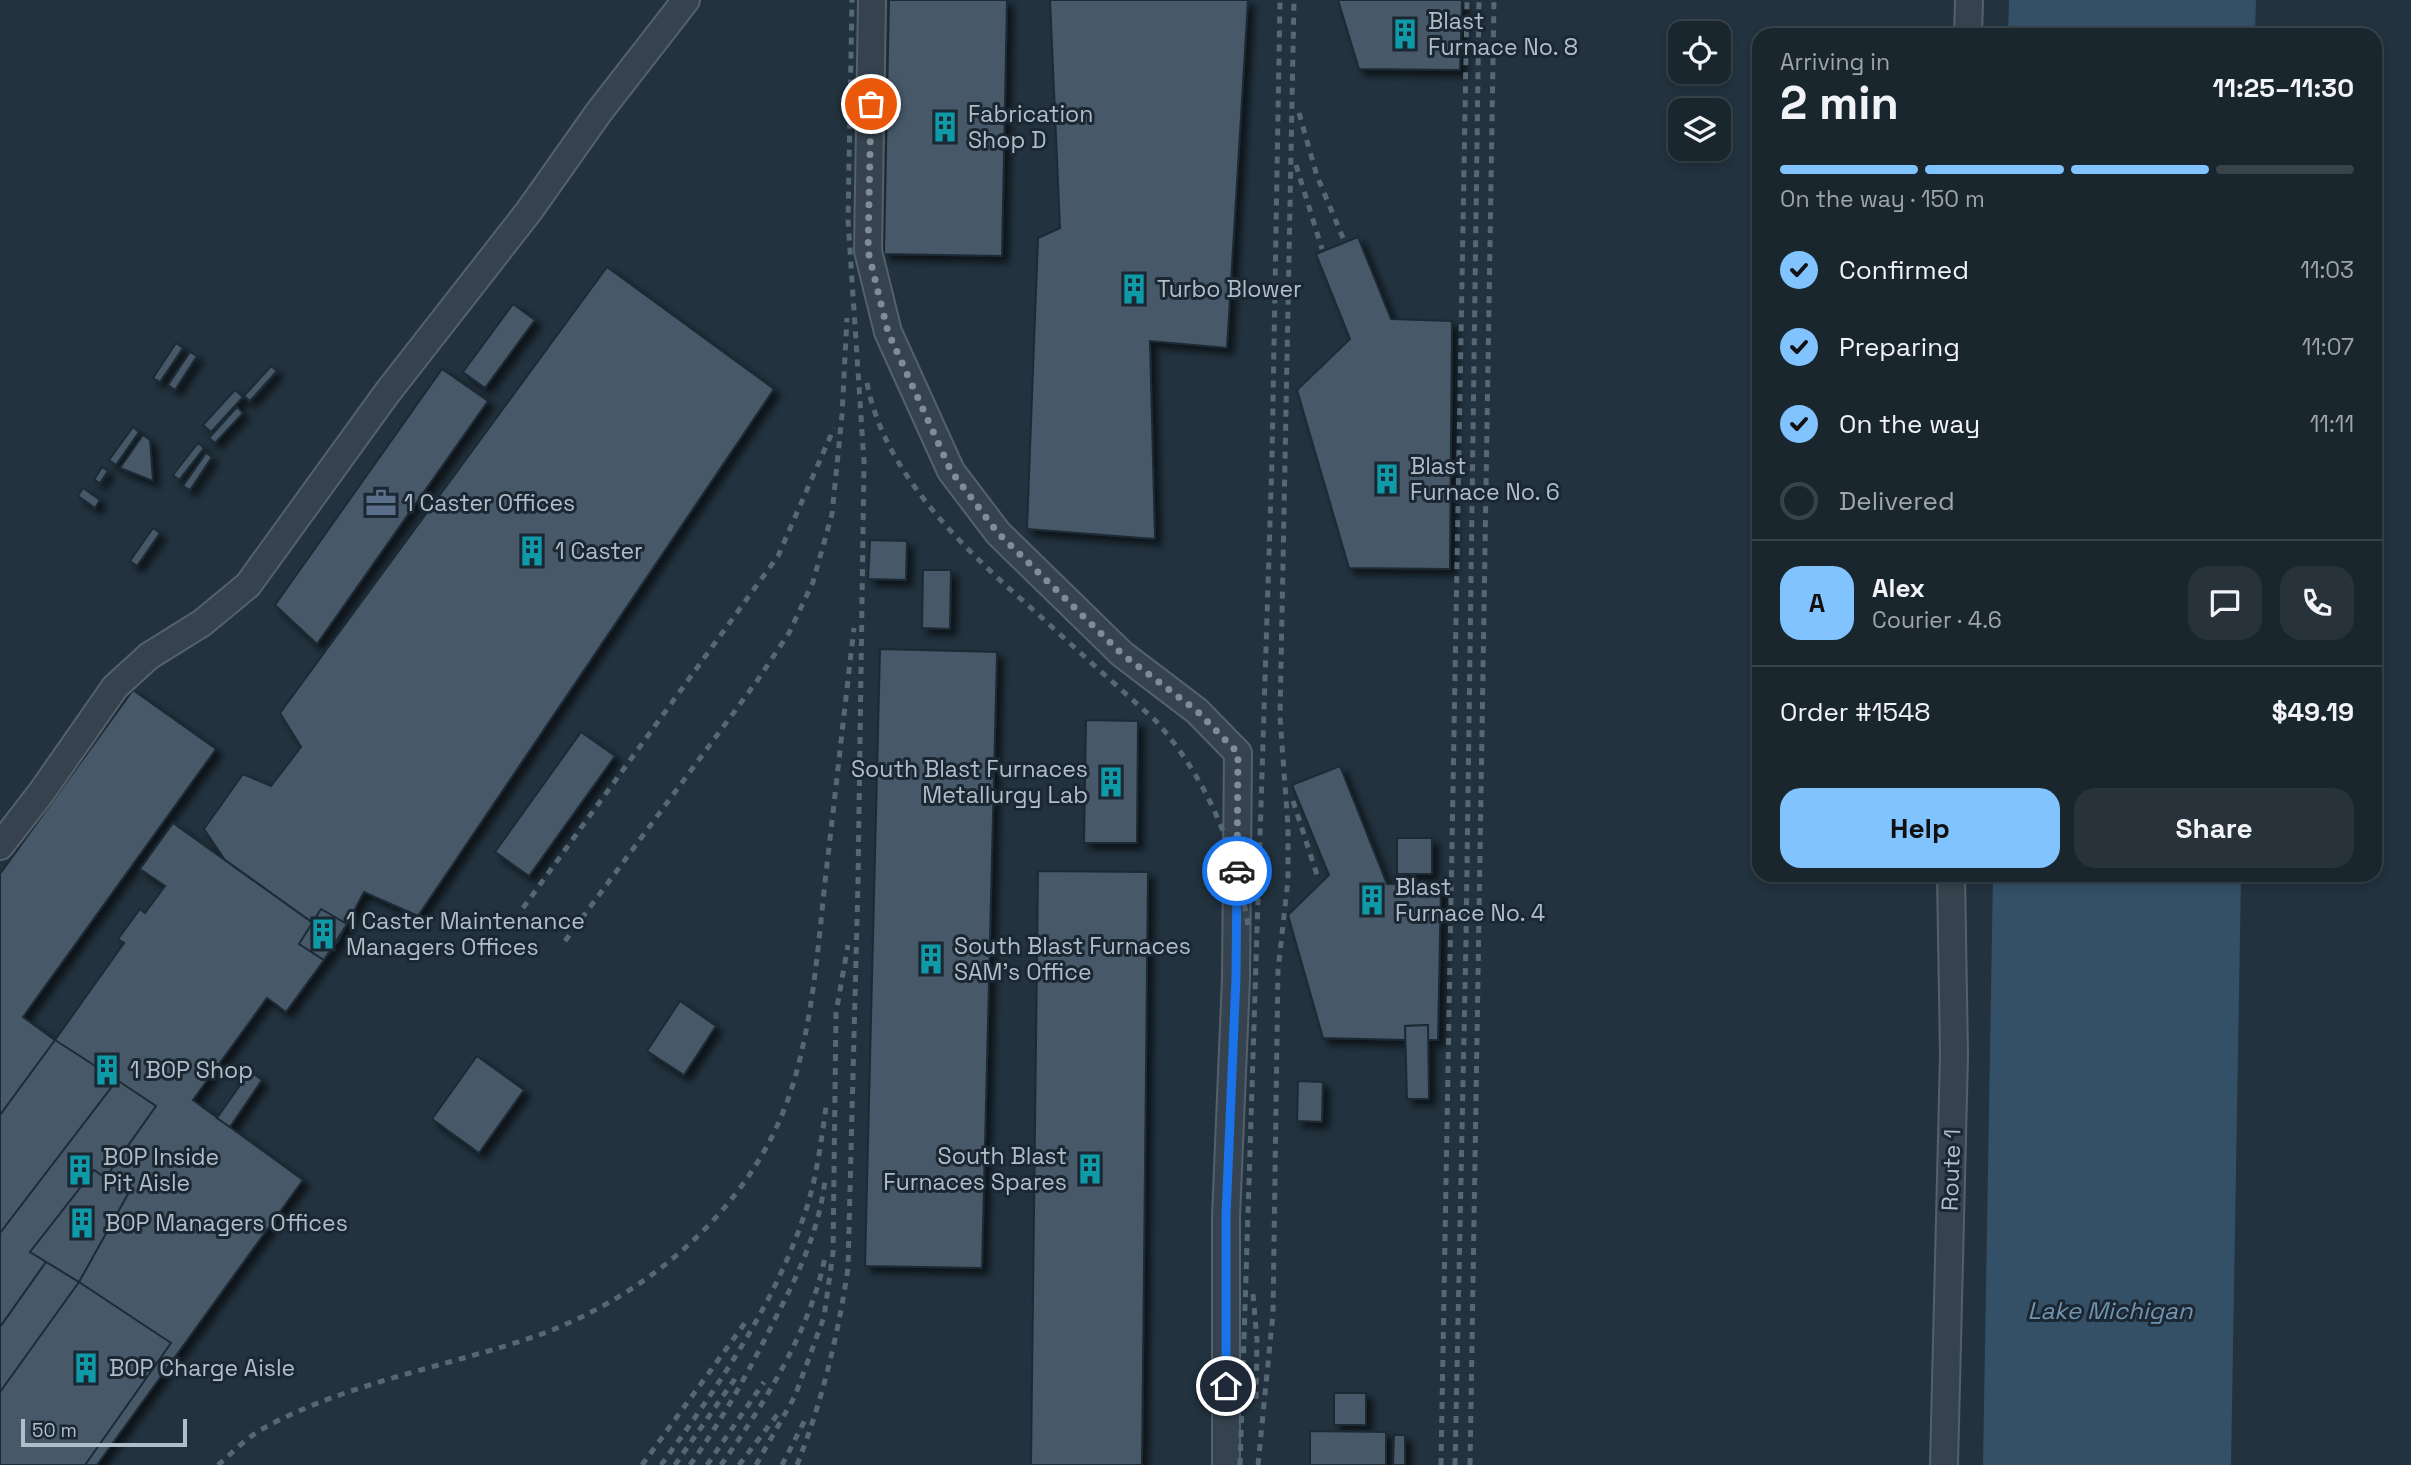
<!DOCTYPE html>
<html lang="en">
<head>
<meta charset="utf-8">
<style>
  body { margin:0; font-family:"Space Grotesk",sans-serif; background:#27323a; color:#f1f3f6; height:100vh; display:flex; flex-direction:column; font-size:26px; white-space:nowrap }
  * { box-sizing:border-box; margin:0 }
  p { font-size:23px; color:#9fa5aa }
  .icon { flex:none; width:38px; height:38px; fill:none; stroke:currentColor; stroke-width:2; stroke-linecap:round; stroke-linejoin:round }
  .map { position:relative; flex:1; overflow:hidden }
  .drawer { position:absolute; left:1752px; top:28px; width:630px; height:854px; display:flex; flex-direction:column; background:#1a262e; border-radius:21px; box-shadow:0 4px 10px #0003,0 0 0 2px #38434a }
  .drawer>* { flex:none }
  .controls { position:absolute; left:1668px; top:21px; display:grid; gap:14px }
  .controls a { display:grid; place-items:center; width:63px; height:63px; border-radius:14px; background:#1a262e; box-shadow:0 4px 10px #0003,0 0 0 2px #38434a; font-size:35px }
  .scale { position:absolute; left:21px; bottom:18px; width:166px; box-sizing:border-box; padding-left:7px; border:4px solid #b1bec9; border-top:0; font-size:19px; line-height:24px; white-space:nowrap; color:#b1bec9; -webkit-text-stroke:5px #1b2833; paint-order:stroke }
  .pin { position:absolute; display:grid; place-items:center; width:60px; height:60px; color:#fff; margin:-30px; border:4px solid #fff; border-radius:50%; box-shadow:0 2px 7px #0007 }
  .courier { position:absolute; display:grid; place-items:center; width:70px; height:70px; margin:-35px; border:5px solid #1a73e8; border-radius:50%; background:#fff; color:#222; box-shadow:0 2px 9px #0007 }
  .headline em { font-style:normal; font-weight:700 }
  .headline div { display:flex; flex-direction:column-reverse }
  .headline { display:flex; align-items:center; justify-content:space-between; height:119px; padding:0 28px }
  h1 { font-size:46px; font-weight:700; line-height:52px }
  .bar { display:grid; grid-template-columns:repeat(4,1fr); gap:10px 7px; align-content:center; height:84px; padding:0 28px }
  .bar i { height:9px; border-radius:5px; background:#38434a }
  .bar .selected { background:#81c3ff }
  .bar p { grid-column:span 4 }
  .line { display:flex; align-items:center; gap:18px; padding:0 28px; border-top:2px solid #38434a }
  .line div { flex:1 }
  .round { display:grid; place-items:center; flex:none; width:74px; height:74px; border-radius:21px; background:#27323a }
  ol { padding:0 28px; list-style:none }
  li { display:flex; align-items:center; gap:21px; height:77px }
  li p { margin-inline-start:auto }
  li .icon { padding:7px; border-radius:50%; background:#81c3ff; color:#111; stroke-width:4 }
  li:last-child { color:#9fa5aa }
  li i { width:38px; height:38px; border:4px solid #38434a; border-radius:50% }
  .cta { display:flex; gap:14px; margin-top:auto; padding:14px 28px }
  .cta a { flex:1; height:80px; border-radius:21px; background:#81c3ff; color:#111; font-size:28px; font-weight:700; line-height:80px; text-align:center }
  .cta a+a { background:#27323a; color:#f1f3f6 }
  .map>svg:first-child { display:block }
  .water { fill:#345066 }
  .building { fill:#475967; stroke:#1d2a35; stroke-width:2; filter:url(#shadow) }
  .lines { fill:none; stroke-linecap:round; stroke-linejoin:round }
  .street-casing { stroke:#54616c; stroke-width:30 }
  .street { stroke:#36434e; stroke-width:26 }
  .rail { stroke:#576875; stroke-width:5; stroke-dasharray:7 7; stroke-linecap:butt }
  .done { stroke:#7f8d98; stroke-width:7; stroke-dasharray:0 12.6 }
  .route { stroke:#1a73e8; stroke-width:9 }
  .labels { text-anchor:middle; stroke-width:6; stroke-linejoin:round; paint-order:stroke }
  .poi-label { font-size:23px; fill:#b1bec9; stroke:#1b2833; text-anchor:start }
  .street-label { font-size:23px; fill:#b1bec9; stroke:#1b2833 }
  .water-label { font-size:24px; font-style:italic; fill:#7094af; stroke:#1b2833 }
</style>
</head>
<body>
<div class="map">
<svg width="2411" height="1465" viewBox="0 0 2411 1465">
  <defs>
    <filter id="shadow"><feDropShadow dx="6" dy="6" stdDeviation="3.5" flood-color="#0009"/></filter>
  </defs>
  <rect width="100%" height="100%" fill="#22323e"/>
  <g class="water">
    <path d="M2009,0H2256L2255,35H2008Z"/>
    <path d="M1993,875H2241L2231,1465H1983Z"/>
  </g>
  <g class="building">
    <path d="M889,0H1007L1002,256L884,254Z"/>
    <path d="M1050,0H1248L1227,348L1150,341L1155,539L1027,529L1038,238L1060,228Z"/>
    <path d="M1338,0H1462L1460,70L1359,69Z"/>
    <path d="M1358,237L1391,319L1452,321L1450,569L1349,568L1297,390L1350,339L1316,254Z"/>
    <path d="M607,267L774,389L418,916L364,892L338,941L225,860L204,829L243,774L271,786L301,747L280,713Z"/>
    <path d="M513,304L535,320L485,388L463,372Z"/>
    <path d="M176,343L183,348L160,382L153,378Z"/>
    <path d="M190,352L197,356L175,390L168,385Z"/>
    <path d="M271,366L277,371L250,401L244,396Z"/>
    <path d="M442,369L488,401L317,644L275,605Z"/>
    <path d="M235,390L243,397L211,432L203,425Z"/>
    <path d="M237,407L243,413L215,443L209,438Z"/>
    <path d="M133,427L139,432L116,465L109,460Z"/>
    <path d="M143,435L150,440L153,481L120,468Z"/>
    <path d="M198,443L204,448L179,480L173,475Z"/>
    <path d="M206,453L212,457L190,490L183,486Z"/>
    <path d="M102,467L108,471L100,483L94,480Z"/>
    <path d="M83,488L100,500L95,508L78,496Z"/>
    <path d="M153,528L160,533L137,566L130,561Z"/>
    <path d="M870,540L907,541L906,580L868,579Z"/>
    <path d="M923,570H951L950,629L922,628Z"/>
    <path d="M880,649L997,652L982,1268L865,1266Z"/>
    <path d="M133,690L216,749L23,1017L55,1040L124,943L118,939L140,909L145,913L165,886L140,869L173,823L338,941L286,1012L267,998L193,1100L303,1180L97,1465H0V874Z"/>
    <path d="M1086,720L1138,721L1137,843H1084Z"/>
    <path d="M581,732L615,756L529,876L495,852Z"/>
    <path d="M1340,766L1387,884L1441,885L1438,1040H1428V1025L1405,1026L1406,1040L1323,1038L1288,915L1329,875L1292,785Z"/>
    <rect x="1397" y="838" width="35" height="36"/>
    <path d="M1038,871L1148,872L1142,1465H1031Z"/>
    <path d="M321,909L347,924L324,960L299,944Z"/>
    <path d="M680,1001L716,1026L684,1075L647,1051Z"/>
    <path d="M1428,1025L1429,1099H1407L1405,1026Z"/>
    <path d="M55,1040L117,1080L0,1242V1115Z"/>
    <path d="M477,1056L524,1090L479,1153L432,1119Z"/>
    <path d="M250,1071L262,1080L230,1127L217,1118Z"/>
    <path d="M117,1080L156,1106L0,1327V1233Z"/>
    <path d="M1298,1081L1323,1082L1322,1122L1297,1121Z"/>
    <path d="M94,1170L128,1194L79,1282L30,1252Z"/>
    <path d="M79,1282L171,1343L85,1465H0V1392Z"/>
    <rect x="1334" y="1393" width="32" height="32"/>
    <path d="M1310,1431L1386,1432V1465H1310Z"/>
    <path d="M1394,1435H1405V1465H1393Z"/>
  </g>
  <g class="lines">
    <g class="street-casing">
      <g id="street">
        <path d="M872,0L868,251L888,332L951,471L998,533L1122,654L1197,711L1238,753L1236,978L1226,1216V1465"/>
        <path d="M1968,35L1969,0"/>
        <path d="M0,846L41,793L115,687L149,656L202,623L248,585L387,393L529,211L599,112L686,0"/>
        <path d="M1944,1465L1954,1055L1951,875"/>
      </g>
    </g>
    <use href="#street" class="street"/>
    <g class="rail">
      <path d="M1299,113L1317,176L1343,238"/>
      <path d="M1296,165L1322,249"/>
      <path d="M867,383C885,478 971,555 1040,616C1078,651 1117,686 1155,720C1208,779 1238,853 1249,932"/>
      <path d="M1293,801L1318,878"/>
      <path d="M523,908L778,556L834,428"/>
      <path d="M565,941L757,681L789,633L813,582L832,514L842,415L847,318"/>
      <path d="M1253,1294L1257,1340L1256,1406"/>
      <path d="M218,1465C231,1454 244,1440 259,1431C340,1384 450,1366 539,1335C654,1293 759,1201 794,1081C813,1016 818,948 825,882C835,797 844,713 854,628"/>
      <path d="M642,1465L745,1323"/>
      <path d="M661,1465C717,1388 773,1307 804,1216C816,1182 821,1143 826,1107"/>
      <path d="M675,1465L739,1373"/>
      <path d="M690,1465C723,1419 749,1371 774,1321C798,1275 819,1231 825,1180"/>
      <path d="M707,1465L764,1382"/>
      <path d="M721,1465C763,1406 811,1329 825,1257"/>
      <path d="M739,1465L780,1411"/>
      <path d="M756,1465L795,1396L824,1317L833,1253L836,1013L848,945"/>
      <path d="M782,1465L806,1418"/>
      <path d="M797,1465C822,1402 838,1336 848,1268L858,882L864,462L848,220L852,0"/>
      <path d="M1240,1465L1272,460L1280,0"/>
      <path d="M1258,1465L1273,1313L1278,970L1288,880V826L1280,717L1294,0"/>
      <path d="M1441,1465L1467,0"/>
      <path d="M1455,1465L1466,941L1479,0"/>
      <path d="M1470,1465L1494,0"/>
    </g>
  </g>
  <g class="lines">
    <path class="done" d="M871,104L868,251L888,332L951,471L998,533L1122,654L1197,711L1238,753L1237,871"/>
    <path class="route" d="M1226,1386V1216L1236,978L1237,871"/>
  </g>
  <defs>
    <g id="building-bare" transform="scale(2.415)"><path d="M-4-6H4V6H1V3H-1V6H-4ZM-2.5-4.3h1.7v1.8h-1.7ZM.8-4.3h1.7v1.8H.8ZM-2.5-1h1.7V.8h-1.7ZM.8-1h1.7V.8H.8Z" fill="#0f9aa8" stroke="#1b2833" stroke-width="2.5" paint-order="stroke"/></g>
    <g id="office-bare" transform="scale(2.415)"><path d="M-6-3h4V-5.5h4V-3h4V5H-6ZM-1-4.5V-3h2v-1.5ZM-6 0V1H6V0Z" fill="#5c6f8a" stroke="#1b2833" stroke-width="2.5" paint-order="stroke"/></g>
  </defs>
  <g fill-rule="evenodd">
    <use href="#building-bare" x="1405" y="34"/>
    <use href="#building-bare" x="945" y="127"/>
    <use href="#building-bare" x="1134" y="289"/>
    <use href="#building-bare" x="1387" y="479"/>
    <use href="#office-bare" x="381" y="503"/>
    <use href="#building-bare" x="532" y="551"/>
    <use href="#building-bare" x="1111" y="782"/>
    <use href="#building-bare" x="1372" y="900"/>
    <use href="#building-bare" x="323" y="934"/>
    <use href="#building-bare" x="931" y="959"/>
    <use href="#building-bare" x="107" y="1070"/>
    <use href="#building-bare" x="1090" y="1169"/>
    <use href="#building-bare" x="80" y="1170"/>
    <use href="#building-bare" x="82" y="1223"/>
    <use href="#building-bare" x="86" y="1368"/>
  </g>
  <g class="labels">
    <g class="poi-label">
      <text x="1428" y="29">Blast<tspan x="1428" dy="26">Furnace No. 8</tspan></text>
      <text x="968" y="122">Fabrication<tspan x="968" dy="26">Shop D</tspan></text>
      <text x="1157" y="297">Turbo Blower</text>
      <text x="1410" y="474">Blast<tspan x="1410" dy="26">Furnace No. 6</tspan></text>
      <text x="404" y="511">1 Caster Offices</text>
      <text x="555" y="559">1 Caster</text>
      <text x="1088" y="777" text-anchor="end">South Blast Furnaces<tspan x="1088" dy="26">Metallurgy Lab</tspan></text>
      <text x="1395" y="895">Blast<tspan x="1395" dy="26">Furnace No. 4</tspan></text>
      <text x="346" y="929">1 Caster Maintenance<tspan x="346" dy="26">Managers Offices</tspan></text>
      <text x="954" y="954">South Blast Furnaces<tspan x="954" dy="26">SAM's Office</tspan></text>
      <text x="130" y="1078">1 BOP Shop</text>
      <text x="1067" y="1164" text-anchor="end">South Blast<tspan x="1067" dy="26">Furnaces Spares</tspan></text>
      <text x="103" y="1165">BOP Inside<tspan x="103" dy="26">Pit Aisle</tspan></text>
      <text x="105" y="1231">BOP Managers Offices</text>
      <text x="109" y="1376">BOP Charge Aisle</text>
    </g>
    <g class="street-label">
      <text transform="translate(1951 1170) rotate(-88)" y="8">Route 1</text>
    </g>
    <g class="water-label">
      <text x="2110" y="1319">Lake Michigan</text>
    </g>
  </g>
</svg>
<div class="controls">
<a><svg class="icon" aria-label="locate" viewBox="0 0 24 24"><circle cx="12" cy="12" r="6"/><path d="M12 2v4M12 18v4M2 12h4M18 12h4"/></svg></a>
<a><svg class="icon" aria-label="layers" viewBox="0 0 24 24"><path d="M12 4l9 5-9 5-9-5zM3 14l9 5 9-5"/></svg></a>
</div>
<div class="scale">50 m</div>
<div class="pin" style="left:871px;top:104px;background:#ea580c"><svg class="icon" aria-label="bag" viewBox="0 0 24 24"><path d="M5 8h14l-1 12H6zM9 8a3 3 0 0 1 6 0"/></svg></div>
<div class="pin" style="left:1226px;top:1386px;background:#1f2937"><svg class="icon" aria-label="home" viewBox="0 0 24 24"><path d="M3 11l9-7 9 7M6 9v11h12V9"/></svg></div>
<div class="courier" style="left:1237px;top:871px"><svg class="icon" aria-label="car" viewBox="0 0 24 24"><path d="M5 17H2v-5l4-1 3-4h7l3 4 3 1v5h-3M9 17h6M6 11h13"/><circle cx="7" cy="17" r="2"/><circle cx="17" cy="17" r="2"/></svg></div>
<section class="drawer">
<div class="headline"><div><h1>2 min</h1><p>Arriving in</p></div><em>11:25–11:30</em></div>
<div class="bar"><i class="selected"></i><i class="selected"></i><i class="selected"></i><i></i><p>On the way · 150 m</p></div>
<ol>
<li><svg class="icon" aria-label="check" viewBox="0 0 24 24"><path d="M5 12l5 5 9-10"/></svg>Confirmed<p>11:03</p></li>
<li><svg class="icon" aria-label="check" viewBox="0 0 24 24"><path d="M5 12l5 5 9-10"/></svg>Preparing<p>11:07</p></li>
<li><svg class="icon" aria-label="check" viewBox="0 0 24 24"><path d="M5 12l5 5 9-10"/></svg>On the way<p>11:11</p></li>
<li><i></i>Delivered</li>
</ol>
<div class="line" style="height:126px"><b class="round" style="background:#81c3ff;color:#111">A</b><div><b>Alex</b><p>Courier · 4.6</p></div><a class="round"><svg class="icon" aria-label="chat" viewBox="0 0 24 24"><path d="M4 5h16v11H9l-5 4z"/></svg></a><a class="round"><svg class="icon" aria-label="phone" viewBox="0 0 24 24"><path d="M5 4h4l2 5-3 2q2 4 5 5l2-3 5 2v4C11 20 4 13 5 4z"/></svg></a></div>
<div class="line" style="height:91px"><div>Order #1548</div><b>$49.19</b></div>
<div class="cta"><a>Help</a><a>Share</a></div>
</section>
</div>
</body>
</html>
